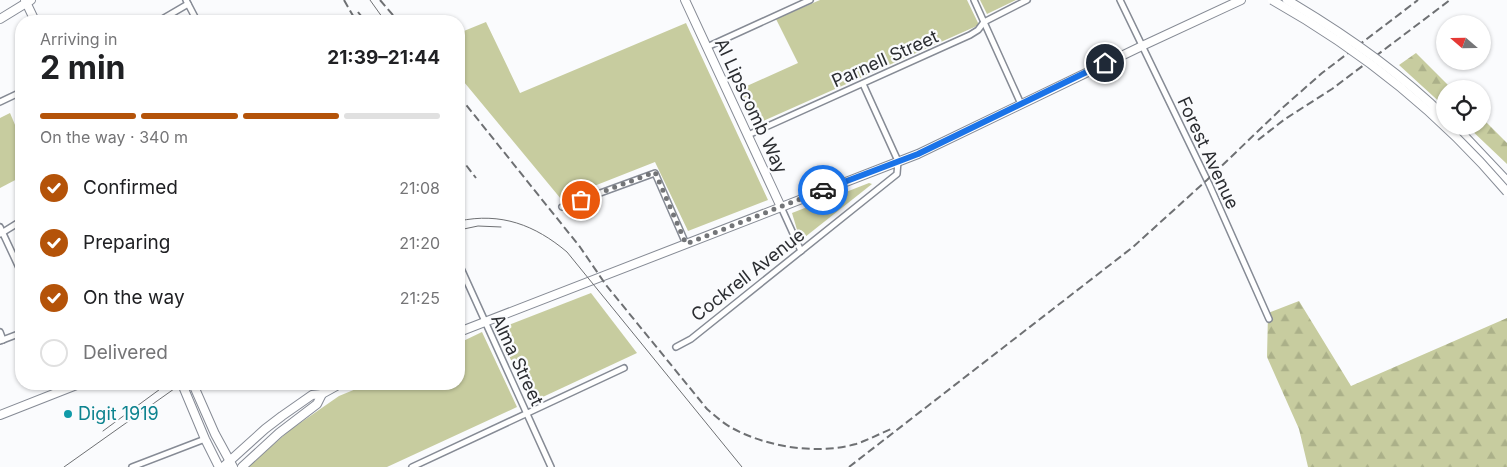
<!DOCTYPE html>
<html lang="en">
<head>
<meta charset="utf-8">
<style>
  body { margin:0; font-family:Inter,sans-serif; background:#f2f2f2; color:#202124; height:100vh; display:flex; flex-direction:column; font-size:19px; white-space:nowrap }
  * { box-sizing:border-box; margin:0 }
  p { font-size:16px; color:#757577 }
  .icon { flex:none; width:28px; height:28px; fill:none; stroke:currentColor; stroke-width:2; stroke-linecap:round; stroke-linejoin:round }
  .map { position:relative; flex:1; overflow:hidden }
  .side { position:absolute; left:15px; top:15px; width:450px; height:375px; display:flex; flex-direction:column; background:#fff; border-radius:20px; box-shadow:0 1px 4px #0004 }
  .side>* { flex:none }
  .needle { width:32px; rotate:290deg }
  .tools { position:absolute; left:1436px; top:15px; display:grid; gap:10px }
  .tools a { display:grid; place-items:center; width:55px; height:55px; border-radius:50%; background:#fff; box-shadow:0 1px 4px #0004; font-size:25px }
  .pin { position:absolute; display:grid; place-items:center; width:42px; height:42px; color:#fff; margin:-21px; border:2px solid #fff; border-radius:50%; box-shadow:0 1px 5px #0007 }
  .courier { position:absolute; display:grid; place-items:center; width:50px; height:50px; margin:-25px; border:4px solid #1a73e8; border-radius:50%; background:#fff; color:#222; box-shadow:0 1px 6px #0007 }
  .head em { font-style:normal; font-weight:700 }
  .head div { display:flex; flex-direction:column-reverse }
  .head { display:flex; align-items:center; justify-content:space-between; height:85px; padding:0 25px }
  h1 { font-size:32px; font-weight:700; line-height:38px }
  .bar { display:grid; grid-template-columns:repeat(4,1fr); gap:8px 5px; align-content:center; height:60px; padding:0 25px }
  .bar i { height:6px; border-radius:4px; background:#e0e0e0 }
  .bar .active { background:#b45309 }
  .bar p { grid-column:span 4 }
  ol { padding:0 25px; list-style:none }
  li { display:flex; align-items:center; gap:15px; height:55px }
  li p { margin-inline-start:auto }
  li .icon { padding:5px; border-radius:50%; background:#b45309; color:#fff; stroke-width:4 }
  li:last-child { color:#757577 }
  li i { width:28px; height:28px; border:2px solid #e0e0e0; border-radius:50% }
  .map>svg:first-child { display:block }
  .green { fill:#c7cc9f }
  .forest { fill:url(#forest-firs) }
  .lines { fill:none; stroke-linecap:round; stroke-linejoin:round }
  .street-casing { stroke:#868b95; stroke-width:8 }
  .secondary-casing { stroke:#868b95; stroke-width:10 }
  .street { stroke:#fff; stroke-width:5 }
  .secondary { stroke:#fff; stroke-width:8 }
  .tram { stroke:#6e7073; stroke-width:1 }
  .rail { stroke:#6e7073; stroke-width:2; stroke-dasharray:8 4; stroke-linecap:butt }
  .secondary-bridge-casing { stroke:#868b95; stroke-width:10; stroke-linecap:butt }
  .secondary-bridge { stroke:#fff; stroke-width:8 }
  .done { stroke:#737578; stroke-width:5; stroke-dasharray:0 9 }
  .route { stroke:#1a73e8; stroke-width:6 }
  .culture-dot { fill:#0f9aa8; stroke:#fafbfd; stroke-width:2 }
  .labels { text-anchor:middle; stroke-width:4.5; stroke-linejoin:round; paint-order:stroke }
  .street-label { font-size:18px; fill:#2b2d31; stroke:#fafbfd }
  .culture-label { font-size:18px; fill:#0d838f; stroke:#fafbfd; text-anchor:start }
</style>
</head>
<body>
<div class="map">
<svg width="1507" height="467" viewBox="0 0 1507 467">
  <defs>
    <pattern id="forest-firs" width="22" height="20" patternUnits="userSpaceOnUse" patternTransform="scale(1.25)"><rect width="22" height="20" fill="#c7cc9f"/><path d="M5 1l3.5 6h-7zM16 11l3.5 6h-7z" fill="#abb089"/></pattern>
  </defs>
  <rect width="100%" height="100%" fill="#fafbfd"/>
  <g class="green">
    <path d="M820,0H967L979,25L754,125L738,90L798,63L776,19Z"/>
    <path d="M980,0H1016L987,14Z"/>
    <path d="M486,22L520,93L686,23L768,200L688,231L655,162L561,199L459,76V33Z"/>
    <path d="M10,113L21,139V177L0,188V118Z"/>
    <path d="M869,183L872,184L805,237H801L798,233L792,213Z"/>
    <path d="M591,293L637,353L532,402L496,330Z"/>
    <path d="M482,332L517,407L387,467H248L290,430L339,396L368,384H459V343Z"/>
  </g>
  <g class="forest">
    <path d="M1416,53L1452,89H1445V107L1399,65Z"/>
    <path d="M1483,119L1507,143V164L1467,126H1482Z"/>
    <path d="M1299,301L1351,386L1507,318V467H1308L1299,429L1267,357L1268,313Z"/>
  </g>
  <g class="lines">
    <g class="street-casing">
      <g id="street">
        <path d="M186,0L197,21"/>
        <path d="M974,0L1021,104"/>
        <path d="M1120,0L1209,184L1269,319"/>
        <path d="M159,21L188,4"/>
        <path d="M707,47L810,0"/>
        <path d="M0,102L21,92"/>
        <path d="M748,135L970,35L978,30L984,22L1027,0"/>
        <path d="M562,207L655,173L686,244"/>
        <path d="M781,207L801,251"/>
        <path d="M0,227L21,272"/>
        <path d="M0,234L21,221"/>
        <path d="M459,264L551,467"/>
        <path d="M0,332L3,340"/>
        <path d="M0,341L21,333"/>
        <path d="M676,347L691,339L897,174L898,161L863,84"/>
        <path d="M132,467L205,439"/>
        <path d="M412,467L624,368"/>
      </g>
    </g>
    <g class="secondary-casing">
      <g id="secondary">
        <path d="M25,0L35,21"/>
        <path d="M685,0L781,207"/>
        <path d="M0,19L31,0"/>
        <path d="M1455,126L1507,181"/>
        <path d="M459,332L918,154L1142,46L1241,0"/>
        <path d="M182,384L205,439L219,467"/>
        <path d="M193,384L215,434L233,467"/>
        <path d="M0,415L79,384"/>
        <path d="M223,467L265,429L282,416L312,395L322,394L340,384"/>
        <path d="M242,467L279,433L317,404L322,394"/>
      </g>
    </g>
    <use href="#street" class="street"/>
    <use href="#secondary" class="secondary"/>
    <g class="tram">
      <path d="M370,0L385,21"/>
      <path d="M459,221C501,212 535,225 567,252L742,467"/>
      <path d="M459,230L478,226L501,227"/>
      <path d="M103,431L167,384"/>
      <path d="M64,467L181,384"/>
    </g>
    <g class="rail">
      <path d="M344,0L356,21"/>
      <path d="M380,0L398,21"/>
      <path d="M358,12L365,21"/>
      <path d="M459,96L580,247L606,285L707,409C715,416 723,423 732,428C767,447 816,455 856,444C868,440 879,434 891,429"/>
      <path d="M459,137L464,144"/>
      <path d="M1258,140L1285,119L1332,89L1450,0"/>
      <path d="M459,156L476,178"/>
      <path d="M849,467L1133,247L1207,180L1280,110L1322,73L1418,0"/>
    </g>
    <g class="secondary-bridge-casing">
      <g id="secondary-bridge">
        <path d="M1272,0C1361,50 1441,114 1507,192"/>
        <path d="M1287,0C1343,33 1398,71 1445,117"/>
      </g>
    </g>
    <use href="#secondary-bridge" class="secondary-bridge"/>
  </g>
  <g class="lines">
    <path class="done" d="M581,200L655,172L686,244L823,190"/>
    <path class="route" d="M823,190L918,154L1105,63"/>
  </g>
  <circle class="culture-dot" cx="68" cy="414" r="5"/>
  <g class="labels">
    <g class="street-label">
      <text transform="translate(885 59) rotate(-24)" y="6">Parnell Street</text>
      <text transform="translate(751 106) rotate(65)" y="6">Al Lipscomb Way</text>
      <text transform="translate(1208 153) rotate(65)" y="6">Forest Avenue</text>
      <text transform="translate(748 275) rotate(-38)" y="6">Cockrell Avenue</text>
      <text transform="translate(517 360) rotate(65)" y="6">Alma Street</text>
    </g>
    <g class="culture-label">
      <text x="78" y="420">Digit 1919</text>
    </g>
  </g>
</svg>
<div class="tools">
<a><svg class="needle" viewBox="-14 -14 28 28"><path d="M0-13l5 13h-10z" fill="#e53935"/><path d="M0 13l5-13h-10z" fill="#757577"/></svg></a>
<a><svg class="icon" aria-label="locate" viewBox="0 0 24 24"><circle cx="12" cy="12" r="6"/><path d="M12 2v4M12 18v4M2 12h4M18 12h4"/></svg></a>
</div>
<div class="pin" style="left:581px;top:200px;background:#ea580c"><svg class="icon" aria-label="bag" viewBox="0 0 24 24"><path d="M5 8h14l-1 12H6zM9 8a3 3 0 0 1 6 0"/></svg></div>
<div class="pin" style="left:1105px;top:63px;background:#1f2937"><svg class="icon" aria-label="home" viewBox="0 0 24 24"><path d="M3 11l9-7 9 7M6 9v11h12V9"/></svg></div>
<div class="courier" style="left:823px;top:190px"><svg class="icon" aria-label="car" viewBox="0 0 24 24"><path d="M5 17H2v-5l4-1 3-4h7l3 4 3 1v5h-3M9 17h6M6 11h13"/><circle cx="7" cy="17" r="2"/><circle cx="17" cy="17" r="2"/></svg></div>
<section class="side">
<div class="head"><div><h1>2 min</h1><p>Arriving in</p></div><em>21:39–21:44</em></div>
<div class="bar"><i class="active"></i><i class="active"></i><i class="active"></i><i></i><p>On the way · 340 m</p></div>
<ol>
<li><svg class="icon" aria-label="check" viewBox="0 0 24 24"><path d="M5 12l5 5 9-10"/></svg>Confirmed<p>21:08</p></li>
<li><svg class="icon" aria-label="check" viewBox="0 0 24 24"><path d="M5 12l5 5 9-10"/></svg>Preparing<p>21:20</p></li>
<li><svg class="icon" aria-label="check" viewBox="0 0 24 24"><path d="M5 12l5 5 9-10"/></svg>On the way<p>21:25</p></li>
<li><i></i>Delivered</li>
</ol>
</section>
</div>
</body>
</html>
